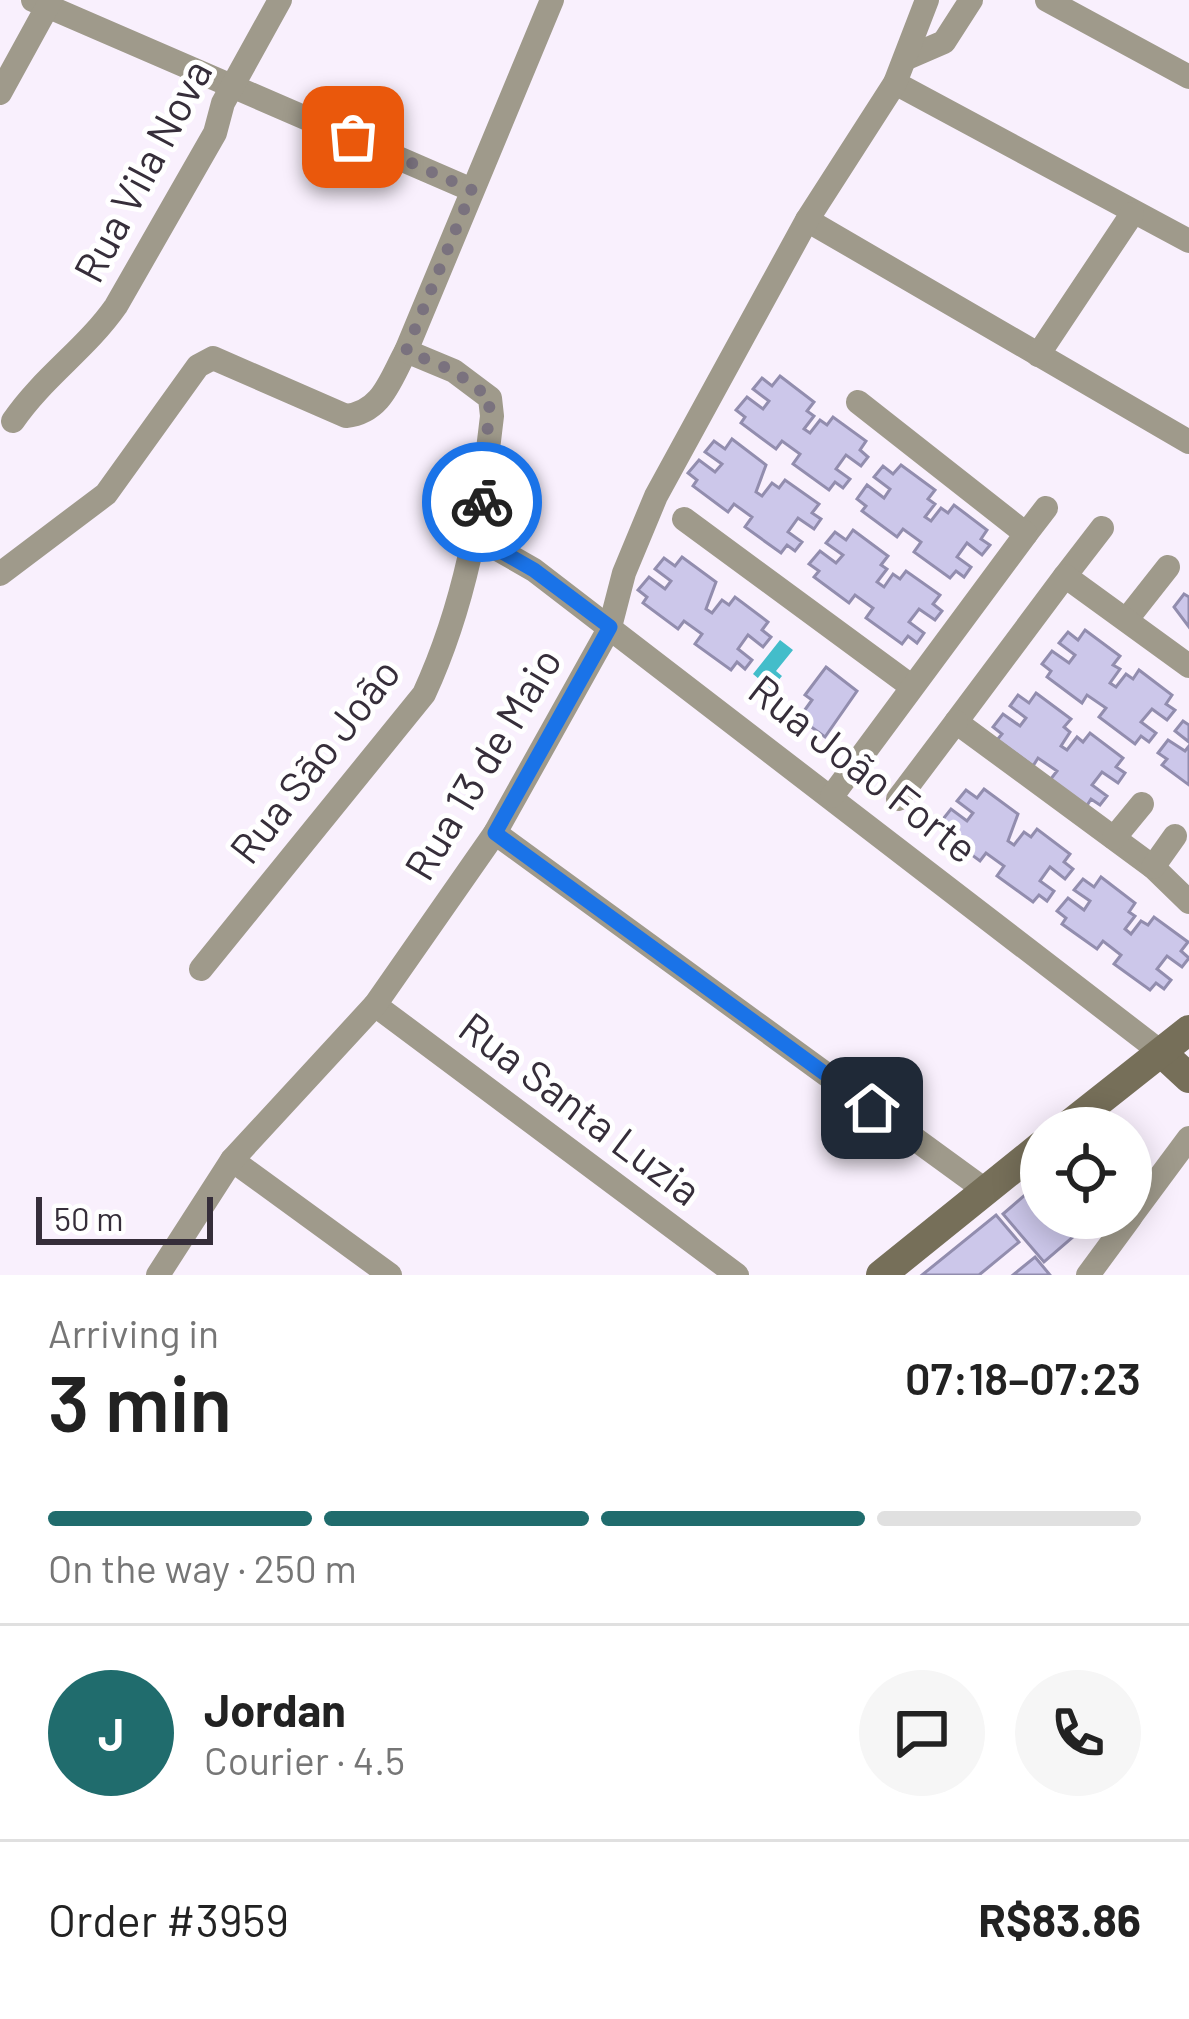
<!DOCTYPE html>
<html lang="en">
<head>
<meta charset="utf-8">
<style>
  body { margin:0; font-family:Barlow,sans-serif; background:#f6f6f6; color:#222; height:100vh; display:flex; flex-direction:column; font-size:45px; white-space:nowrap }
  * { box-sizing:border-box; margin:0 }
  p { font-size:39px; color:#767676 }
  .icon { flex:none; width:66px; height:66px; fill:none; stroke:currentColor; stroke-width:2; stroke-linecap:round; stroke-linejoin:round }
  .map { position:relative; height:1275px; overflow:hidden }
  .drawer { display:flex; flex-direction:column; background:#fff; flex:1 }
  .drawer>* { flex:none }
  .controls { position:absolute; left:1020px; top:1107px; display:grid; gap:24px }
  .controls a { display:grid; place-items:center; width:132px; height:132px; border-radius:50%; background:#fff; box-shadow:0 6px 30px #0003; font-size:60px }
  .scale { position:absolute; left:36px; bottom:30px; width:177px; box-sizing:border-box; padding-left:12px; border:6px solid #362e3a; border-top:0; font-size:33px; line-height:42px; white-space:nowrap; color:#362e3a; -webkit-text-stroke:9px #fff; paint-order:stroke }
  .pin { position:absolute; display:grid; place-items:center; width:102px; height:102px; color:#fff; margin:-51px; border-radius:24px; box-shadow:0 6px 18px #0006 }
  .courier { position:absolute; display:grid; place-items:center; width:120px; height:120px; margin:-60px; border:9px solid #1a73e8; border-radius:50%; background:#fff; color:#222; box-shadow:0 3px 15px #0007 }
  .headline em { font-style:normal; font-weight:600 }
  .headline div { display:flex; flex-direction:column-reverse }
  .headline { display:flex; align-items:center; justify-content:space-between; height:204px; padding:0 48px }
  h1 { font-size:78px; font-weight:600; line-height:90px }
  .bar { display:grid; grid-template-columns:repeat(4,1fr); gap:18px 12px; align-content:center; height:144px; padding:0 48px }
  .bar i { height:15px; border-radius:9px; background:#e0e0e0 }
  .bar .on { background:#206c6d }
  .bar p { grid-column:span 4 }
  .line { display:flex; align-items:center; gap:30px; padding:0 48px; border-top:3px solid #e0e0e0 }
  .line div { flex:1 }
  .round { display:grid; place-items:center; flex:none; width:126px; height:126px; border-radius:63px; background:#f6f6f6 }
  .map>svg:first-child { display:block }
  .water { fill:#43bdca }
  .building { fill:#ccc7ea; stroke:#928dae; stroke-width:3 }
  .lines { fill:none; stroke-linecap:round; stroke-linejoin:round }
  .street { stroke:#9f9a8b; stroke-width:24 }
  .secondary { stroke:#766f59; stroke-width:30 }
  .done { stroke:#7a727e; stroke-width:12; stroke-dasharray:0 21.6 }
  .route { stroke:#1a73e8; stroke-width:15 }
  .labels { text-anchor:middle; stroke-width:10; stroke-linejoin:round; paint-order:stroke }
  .street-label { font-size:42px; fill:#362e3a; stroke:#fff }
</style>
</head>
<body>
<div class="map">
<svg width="1189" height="1275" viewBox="0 0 1189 1275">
  <rect width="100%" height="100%" fill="#f9f0fd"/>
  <path class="water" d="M780,640L793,650L776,671L782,676L771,689L753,674Z"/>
  <g class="building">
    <path d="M780,376L814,402L807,411L814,416L804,429L810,433L820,420L827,425L833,417L866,441L860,450L868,457L861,466L846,455L836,469L850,479L843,488L835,482L829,490L793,464L800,454L782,441L776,449L741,423L745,417L736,410L747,397L763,409L769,401L753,389L762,378L772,386Z"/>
    <path d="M732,439L766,465L756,492L762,496L772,483L779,488L785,480L819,504L812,513L821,519L814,529L798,518L788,532L802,542L795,551L787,545L781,553L745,527L752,517L734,504L728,512L693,486L697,480L688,473L699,460L715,472L722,464L705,452L714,441L725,449Z"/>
    <path d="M901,465L935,490L928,499L935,504L925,517L931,521L941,508L948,513L954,505L987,530L981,539L990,545L982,555L967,543L957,557L971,567L964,577L956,571L950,578L914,552L921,542L903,529L897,537L862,511L866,506L857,499L867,485L884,498L890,489L874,477L883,466L893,474Z"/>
    <path d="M853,530L888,556L881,565L887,569L877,582L884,587L893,574L900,579L906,571L940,595L933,604L942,611L935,620L919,609L909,622L924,633L917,643L908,636L902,644L866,618L873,608L855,595L849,603L814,577L819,571L809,564L820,551L836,563L843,555L826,543L835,532L846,540Z"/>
    <path d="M682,557L716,582L706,609L712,613L722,600L729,605L735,597L768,622L762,630L771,637L763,647L748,635L738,649L752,660L745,669L737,662L731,670L695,644L702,634L684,621L678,629L643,603L647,597L638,590L649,577L665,589L671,581L655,569L664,558L675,566Z"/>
    <path d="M1184,594L1189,597V627L1174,607Z"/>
    <path d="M1085,630L1120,656L1113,665L1120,669L1110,683L1116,687L1126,674L1133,679L1139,670L1172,695L1166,704L1175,710L1167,720L1152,709L1141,722L1156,733L1149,742L1141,736L1135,744L1099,717L1106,708L1087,695L1082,703L1047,677L1051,671L1042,664L1052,651L1069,663L1075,655L1059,643L1068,632L1078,640Z"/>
    <path d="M826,667L857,691L825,737L799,718L812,700L805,695Z"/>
    <path d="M1036,693L1071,719L1064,727L1070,732L1061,746L1067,750L1077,737L1083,742L1090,733L1123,758L1116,767L1125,773L1118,783L1102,772L1092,785L1107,796L1100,805L1091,799L1086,807L1050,780L1057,771L1038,758L1033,766L997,740L1002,734L993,727L1003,714L1020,726L1026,718L1010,706L1018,695L1029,703Z"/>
    <path d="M1183,721L1189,725V742L1175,731Z"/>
    <path d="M1168,740L1185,751L1189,746V785L1162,765L1167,759L1158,753Z"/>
    <path d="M984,789L1018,814L1008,841L1014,845L1024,832L1031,837L1037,829L1070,854L1064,862L1073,869L1065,879L1050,867L1040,881L1054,891L1047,901L1039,895L1033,902L997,876L1004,866L986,853L980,861L945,835L949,829L940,823L951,809L967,821L973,813L957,801L966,790L977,798Z"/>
    <path d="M1101,877L1135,903L1129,912L1135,916L1125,929L1131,934L1141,921L1148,925L1154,917L1188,942L1181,951L1189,958L1182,967L1167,956L1157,969L1171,980L1164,989L1156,983L1150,990L1114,964L1121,955L1103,941L1097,949L1062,924L1066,918L1057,911L1068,898L1084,910L1090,901L1074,890L1083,879L1094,887Z"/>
    <path d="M1041,1181V1218H1095L1044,1262L1003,1214Z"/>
    <path d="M996,1215L1019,1242L979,1275H922Z"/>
    <path d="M1035,1257L1050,1275H1013Z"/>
  </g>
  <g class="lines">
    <g class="street">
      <path d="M33,0L472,190"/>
      <path d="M1047,0L1189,77"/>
      <path d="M907,58L944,42L971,0"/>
      <path d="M895,83L1189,241"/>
      <path d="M0,93L51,0"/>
      <path d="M807,220L1189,442"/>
      <path d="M1038,355L1132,214"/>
      <path d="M13,421C43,377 86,349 116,306L215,133L223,103L280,0"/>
      <path d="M684,519L911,686"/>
      <path d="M1026,534L1046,508"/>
      <path d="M478,538L534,570L1162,1053"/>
      <path d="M0,574L106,494L198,366L213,358L346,416C382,412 390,380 406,351L552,0"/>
      <path d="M1065,576L1102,528"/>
      <path d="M1127,619L1168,567"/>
      <path d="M1189,666L1065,576L956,722L1153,867L1189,902"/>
      <path d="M832,796L1026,534L858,402"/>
      <path d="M898,799L956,722"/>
      <path d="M495,833L985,1190"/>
      <path d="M1114,838L1142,804"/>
      <path d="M1153,867L1175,836"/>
      <path d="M201,969L424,694C465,605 481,513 492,416L490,398L454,371L406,351"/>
      <path d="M375,1005L737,1275"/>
      <path d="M232,1160L390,1275"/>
      <path d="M1131,1216L1189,1138"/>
      <path d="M158,1275L232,1160L375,1005L495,833L610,627L624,573L656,496L807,220L895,83L927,0"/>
      <path d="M1088,1275L1130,1218"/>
    </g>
    <g class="secondary">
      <path d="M1162,1053L1189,1078"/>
      <path d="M1065,1128L1189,1030"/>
      <path d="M881,1275L1041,1146"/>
    </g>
  </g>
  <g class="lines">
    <path class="done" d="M353,137L472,190L406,351L454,371L490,398L482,502"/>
    <path class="route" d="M482,502L478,538L534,570L610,627L495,833L872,1108"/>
  </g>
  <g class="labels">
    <g class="street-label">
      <text transform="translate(143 171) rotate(-62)" y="15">Rua Vila Nova</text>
      <text transform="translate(315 761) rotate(-52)" y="15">Rua São João</text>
      <text transform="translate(483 764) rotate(-59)" y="15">Rua 13 de Maio</text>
      <text transform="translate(863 769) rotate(38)" y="15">Rua João Forte</text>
      <text transform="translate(580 1109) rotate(37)" y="15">Rua Santa Luzia</text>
    </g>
  </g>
</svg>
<div class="controls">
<a><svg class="icon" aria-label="locate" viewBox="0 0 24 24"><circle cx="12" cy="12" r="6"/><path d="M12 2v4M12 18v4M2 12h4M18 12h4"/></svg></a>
</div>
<div class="scale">50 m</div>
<div class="pin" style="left:353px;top:137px;background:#ea580c"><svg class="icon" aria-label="bag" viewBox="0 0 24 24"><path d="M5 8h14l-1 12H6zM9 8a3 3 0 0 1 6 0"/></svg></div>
<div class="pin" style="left:872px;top:1108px;background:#1f2937"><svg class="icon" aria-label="home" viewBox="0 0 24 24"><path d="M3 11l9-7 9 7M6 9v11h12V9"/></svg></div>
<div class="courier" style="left:482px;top:502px"><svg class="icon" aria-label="bike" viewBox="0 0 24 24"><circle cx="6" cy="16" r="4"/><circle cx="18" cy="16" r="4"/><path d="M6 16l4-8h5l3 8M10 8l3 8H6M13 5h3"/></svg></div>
</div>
<section class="drawer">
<div class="headline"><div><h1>3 min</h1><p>Arriving in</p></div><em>07:18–07:23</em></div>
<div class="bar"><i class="on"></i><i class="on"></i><i class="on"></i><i></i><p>On the way · 250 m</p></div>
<div class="line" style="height:216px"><b class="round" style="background:#206c6d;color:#fff">J</b><div><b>Jordan</b><p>Courier · 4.5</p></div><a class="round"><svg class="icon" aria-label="chat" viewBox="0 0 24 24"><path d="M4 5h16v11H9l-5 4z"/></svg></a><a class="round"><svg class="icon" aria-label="phone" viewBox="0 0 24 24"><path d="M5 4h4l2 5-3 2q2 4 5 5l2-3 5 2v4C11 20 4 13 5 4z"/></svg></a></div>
<div class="line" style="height:156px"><div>Order #3959</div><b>R$83.86</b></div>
</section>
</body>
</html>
